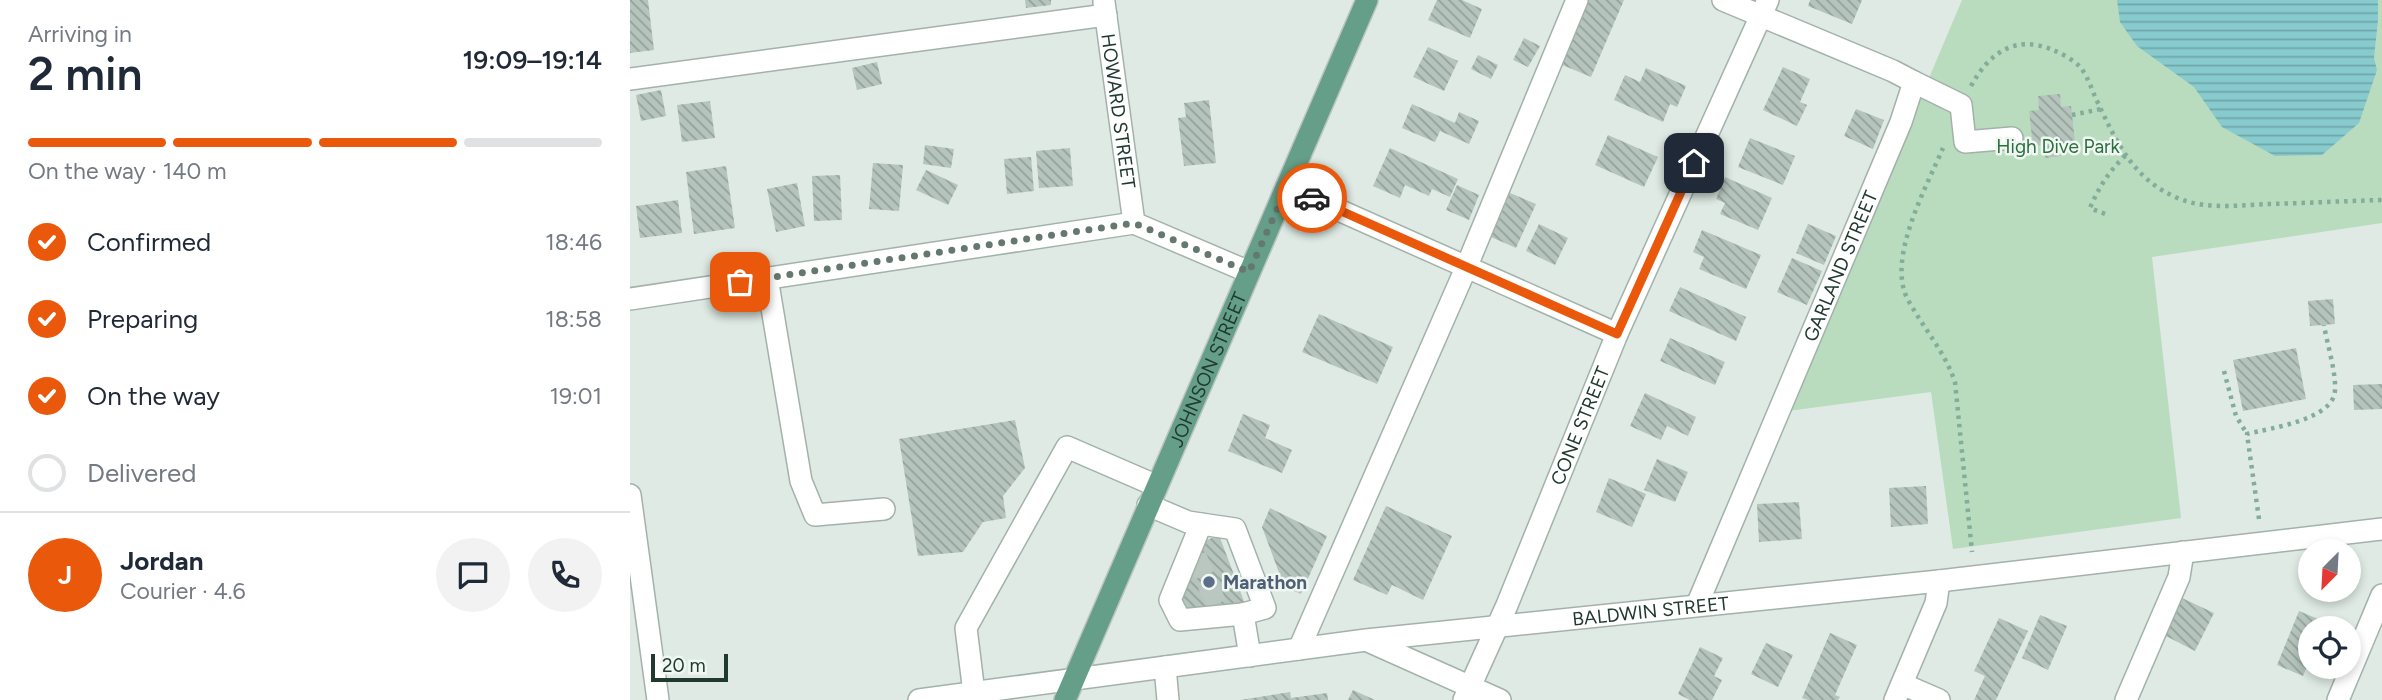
<!DOCTYPE html>
<html lang="en">
<head>
<meta charset="utf-8">
<style>
  body { margin:0; font-family:Figtree,sans-serif; background:#f2f2f3; color:#1f2937; height:100vh; display:flex; flex-direction:column; font-size:26px; white-space:nowrap }
  * { box-sizing:border-box; margin:0 }
  p { font-size:23px; color:#747a83 }
  .icon { flex:none; width:38px; height:38px; fill:none; stroke:currentColor; stroke-width:2; stroke-linecap:round; stroke-linejoin:round }
  .map { position:relative; flex:1; overflow:hidden }
  .panel { display:flex; flex-direction:column; background:#fff; width:630px }
  .panel>* { flex:none }
  .needle { width:46px; rotate:204deg }
  .tools { position:absolute; left:1668px; top:539px; display:grid; gap:14px }
  .tools a { display:grid; place-items:center; width:63px; height:63px; border-radius:50%; background:#fff; box-shadow:0 4px 10px #0003; font-size:35px }
  .scale { position:absolute; left:21px; bottom:18px; width:77px; box-sizing:border-box; padding-left:7px; border:4px solid #213a30; border-top:0; font-size:19px; line-height:24px; white-space:nowrap; color:#213a30; -webkit-text-stroke:5px #f0f7f3; paint-order:stroke }
  .pin { position:absolute; display:grid; place-items:center; width:60px; height:60px; color:#fff; margin:-30px; border-radius:14px; box-shadow:0 4px 10px #0006 }
  .courier { position:absolute; display:grid; place-items:center; width:70px; height:70px; margin:-35px; border:5px solid #ea580c; border-radius:50%; background:#fff; color:#222; box-shadow:0 2px 9px #0007 }
  .overview em { font-style:normal; font-weight:600 }
  .overview div { display:flex; flex-direction:column-reverse }
  .overview { display:flex; align-items:center; justify-content:space-between; height:119px; padding:0 28px }
  h1 { font-size:46px; font-weight:600; line-height:52px }
  .bar { display:grid; grid-template-columns:repeat(4,1fr); gap:10px 7px; align-content:center; height:84px; padding:0 28px }
  .bar i { height:9px; border-radius:5px; background:#e0e1e3 }
  .bar .selected { background:#ea580c }
  .bar p { grid-column:span 4 }
  .line { display:flex; align-items:center; gap:18px; padding:0 28px; border-top:2px solid #e0e1e3 }
  .line div { flex:1 }
  .round { display:grid; place-items:center; flex:none; width:74px; height:74px; border-radius:37px; background:#f2f2f3 }
  ol { padding:0 28px; list-style:none }
  li { display:flex; align-items:center; gap:21px; height:77px }
  li p { margin-inline-start:auto }
  li .icon { padding:7px; border-radius:50%; background:#ea580c; color:#fff; stroke-width:4 }
  li:last-child { color:#747a83 }
  li i { width:38px; height:38px; border:4px solid #e0e1e3; border-radius:50% }
  main { display:flex; flex:1; min-height:0 }
  .map>svg:first-child { display:block }
  .park { fill:#b9dbbe }
  .water { fill:url(#water-rules) }
  .building { fill:url(#building-back-hatch) }
  .lines { fill:none; stroke-linecap:round; stroke-linejoin:round }
  .minor-tunnel { stroke:#b9c7c0; stroke-width:21; stroke-dasharray:21 10; stroke-linecap:butt }
  .minor-casing { stroke:#a2b2aa; stroke-width:24 }
  .major-casing { stroke:#bcc4c1; stroke-width:24 }
  .path { stroke:#81ad9a; stroke-width:4.5; stroke-dasharray:3.5 5; stroke-linecap:butt }
  .minor { stroke:#fff; stroke-width:21 }
  .major { stroke:#659f8a; stroke-width:21 }
  .done { stroke:#64786f; stroke-width:7; stroke-dasharray:0 12.6 }
  .route { stroke:#ea580c; stroke-width:9 }
  .service-dot { fill:#5c6f8a; stroke:#f0f7f3; stroke-width:2.5 }
  .labels { text-anchor:middle; stroke-width:5; stroke-linejoin:round; paint-order:stroke }
  .street-label { font-size:19px; fill:#213a30; stroke:#f0f7f3 }
  .park-label { font-size:19px; fill:#2c6f3f; stroke:#f0f7f3 }
  .service-label { font-size:19px; font-weight:bold; fill:#4e5e75; stroke:#f0f7f3; text-anchor:start }
</style>
</head>
<body>
<main>
<section class="panel">
<div class="overview"><div><h1>2 min</h1><p>Arriving in</p></div><em>19:09–19:14</em></div>
<div class="bar"><i class="selected"></i><i class="selected"></i><i class="selected"></i><i></i><p>On the way · 140 m</p></div>
<ol>
<li><svg class="icon" aria-label="check" viewBox="0 0 24 24"><path d="M5 12l5 5 9-10"/></svg>Confirmed<p>18:46</p></li>
<li><svg class="icon" aria-label="check" viewBox="0 0 24 24"><path d="M5 12l5 5 9-10"/></svg>Preparing<p>18:58</p></li>
<li><svg class="icon" aria-label="check" viewBox="0 0 24 24"><path d="M5 12l5 5 9-10"/></svg>On the way<p>19:01</p></li>
<li><i></i>Delivered</li>
</ol>
<div class="line" style="height:126px"><b class="round" style="background:#ea580c;color:#fff">J</b><div><b>Jordan</b><p>Courier · 4.6</p></div><a class="round"><svg class="icon" aria-label="chat" viewBox="0 0 24 24"><path d="M4 5h16v11H9l-5 4z"/></svg></a><a class="round"><svg class="icon" aria-label="phone" viewBox="0 0 24 24"><path d="M5 4h4l2 5-3 2q2 4 5 5l2-3 5 2v4C11 20 4 13 5 4z"/></svg></a></div>
</section>
<div class="map">
<svg width="1752" height="700" viewBox="0 0 1752 700">
  <defs>
    <pattern id="water-rules" width="6" height="5" patternUnits="userSpaceOnUse" patternTransform="scale(1.75)"><rect width="6" height="5" fill="#88cbce"/><path d="M0 2.5h6" fill="none" stroke="#6fa6a8"/></pattern>
    <pattern id="building-back-hatch" width="6" height="6" patternUnits="userSpaceOnUse" patternTransform="scale(1.75)"><rect width="6" height="6" fill="#b5c5bd"/><path d="M-1 5l2 2M0 0l6 6M5-1l2 2" fill="none" stroke="#93a19a"/></pattern>
  </defs>
  <rect width="100%" height="100%" fill="#dfeae4"/>
  <path class="park" d="M1332,0H1752V223L1522,257L1551,518L1323,549L1301,392L1158,411Z"/>
  <path class="water" d="M1487,0H1748V20L1744,58L1747,70L1729,123L1692,155L1645,156L1592,127L1564,87L1507,46L1490,22Z"/>
  <g class="building">
    <path d="M0,0H18L24,50L0,53Z"/>
    <path d="M395,0H421V5L396,8Z"/>
    <path d="M807,0H832L852,9L840,38L798,20Z"/>
    <path d="M958,0H994L961,77L930,64Z"/>
    <path d="M1180,0H1232L1222,24L1178,6Z"/>
    <path d="M894,38L910,46L898,67L883,60Z"/>
    <path d="M798,47L828,61L814,91L783,77Z"/>
    <path d="M848,55L868,65L861,79L841,69Z"/>
    <path d="M247,62L252,84L227,90L222,68Z"/>
    <path d="M1153,67L1180,79L1170,102L1177,105L1167,126L1133,110Z"/>
    <path d="M1016,68L1056,86L1047,107L1040,104L1033,122L984,100L995,75L1010,82Z"/>
    <path d="M31,90L36,116L11,121L6,95Z"/>
    <path d="M1430,94L1431,107L1441,106L1445,142H1436L1437,155L1415,158L1414,145L1403,146L1399,111L1409,110L1408,96Z"/>
    <path d="M579,100L586,163L554,166L548,118L556,117L554,103Z"/>
    <path d="M80,101L85,138L52,142L47,105Z"/>
    <path d="M782,104L825,123L829,112L849,121L839,144L810,131L805,142L772,128Z"/>
    <path d="M1226,109L1254,120L1243,149L1214,136Z"/>
    <path d="M978,135L1028,157L1014,187L965,165Z"/>
    <path d="M1120,138L1165,156L1153,185L1108,167Z"/>
    <path d="M295,145L324,149L321,168L293,164Z"/>
    <path d="M440,148L443,186L409,188L406,151Z"/>
    <path d="M760,148L828,179L820,197L802,189L799,196L775,185L770,198L743,186Z"/>
    <path d="M401,157L404,191L377,194L374,159Z"/>
    <path d="M243,163L273,165L269,211L239,209Z"/>
    <path d="M96,166L105,228L64,234L56,172Z"/>
    <path d="M296,170L328,185L318,205L286,190Z"/>
    <path d="M210,175L212,220L184,221L182,176Z"/>
    <path d="M1095,177L1142,198L1128,230L1090,214L1095,203L1086,199Z"/>
    <path d="M167,183L175,226L146,232L137,189Z"/>
    <path d="M827,185L849,195L839,220L816,210Z"/>
    <path d="M880,193L906,204L886,248L861,237Z"/>
    <path d="M48,200L52,233L10,238L6,206Z"/>
    <path d="M909,224L938,238L925,265L896,251Z"/>
    <path d="M1178,224L1206,236L1194,265L1166,253Z"/>
    <path d="M1072,230L1131,255L1116,289L1069,269L1074,257L1063,252Z"/>
    <path d="M1162,258L1192,271L1177,305L1147,292Z"/>
    <path d="M1050,287L1116,317L1106,341L1039,311Z"/>
    <path d="M1703,299L1705,324L1680,326L1678,301Z"/>
    <path d="M689,314L763,347L747,384L672,352Z"/>
    <path d="M1040,338L1095,362L1085,385L1030,361Z"/>
    <path d="M1666,348L1676,399L1613,411L1603,360Z"/>
    <path d="M1752,384V409L1724,410L1723,385Z"/>
    <path d="M1015,393L1066,417L1058,436L1037,426L1031,440L1000,426Z"/>
    <path d="M613,414L640,425L635,438L662,450L652,473L598,451Z"/>
    <path d="M385,420L395,468L373,496L376,518L353,522L333,552L288,556L269,439Z"/>
    <path d="M1027,459L1058,472L1045,502L1014,490Z"/>
    <path d="M979,478L1016,494L1002,527L966,512Z"/>
    <path d="M1296,486L1298,524L1261,527L1259,488Z"/>
    <path d="M1169,502L1172,539L1129,542L1127,504Z"/>
    <path d="M756,506L822,536L793,600L762,585L757,595L723,580Z"/>
    <path d="M640,508L697,536L671,594L654,586L632,527Z"/>
    <path d="M589,535L615,604L554,610L549,596L572,542Z"/>
    <path d="M1552,598L1584,613L1565,651L1534,635Z"/>
    <path d="M1669,611L1695,622L1693,628H1680V659L1673,676L1647,665Z"/>
    <path d="M1410,615L1437,626L1418,670L1392,658Z"/>
    <path d="M1369,618L1398,631L1366,700H1344L1355,676L1344,671Z"/>
    <path d="M1200,633L1227,645L1205,695L1210,697L1208,700H1178L1172,698Z"/>
    <path d="M1136,643L1163,655L1148,687L1121,674Z"/>
    <path d="M1070,647L1093,658L1084,676L1092,680L1082,700H1060L1048,694Z"/>
    <path d="M723,690L745,700H718Z"/>
    <path d="M660,692L661,698L697,693L698,700H610Z"/>
  </g>
  <g class="lines">
    <path class="minor-tunnel" d="M566,556L587,606"/>
    <g class="minor-casing">
      <g id="minor">
        <path id="s1" d="M474,2L504,223L619,272"/>
        <path d="M0,79L476,15"/>
        <path d="M1284,82L1331,105L1335,142L1382,138"/>
        <path d="M657,187L987,334"/>
        <path d="M137,278L171,481L185,515L254,509"/>
        <path d="M0,299L504,223"/>
        <path d="M0,495L28,700"/>
        <path d="M518,505L558,522L605,529L635,608L613,614L620,656"/>
        <path d="M571,524L540,600L550,620L613,614"/>
        <path id="s2" d="M1067,605L1271,122L1284,82L1263,71L1093,0"/>
        <path d="M738,641L870,700"/>
        <path d="M669,649L836,268L947,0"/>
        <path d="M535,667L538,700"/>
        <path d="M1272,684L1309,700"/>
        <path d="M344,693L336,628L437,447L527,486"/>
        <path id="s3" d="M289,700L736,640L1309,581L1752,529"/>
        <path id="s4" d="M834,700L877,605L987,334L1138,0"/>
        <path d="M1265,700L1306,603L1309,581"/>
        <path d="M1496,700L1549,577L1553,552"/>
        <path d="M1708,700L1752,595"/>
      </g>
    </g>
    <g class="major-casing">
      <g id="major">
        <path id="s5" d="M435,700L737,0"/>
      </g>
    </g>
    <g class="path">
      <path d="M1341,86C1359,53 1385,34 1423,50C1432,54 1444,60 1450,67C1458,76 1462,91 1467,101C1487,143 1504,181 1550,199C1578,210 1611,205 1640,204C1677,203 1715,201 1752,200"/>
      <path d="M1442,115L1471,109"/>
      <path d="M1313,148C1297,186 1257,257 1277,298C1293,328 1314,350 1325,382L1342,552"/>
      <path d="M1475,214L1460,208C1469,187 1479,171 1496,155"/>
      <path d="M1594,371L1606,416L1617,434"/>
      <path d="M1629,519L1617,434C1640,428 1704,420 1705,390C1706,371 1697,344 1694,325"/>
    </g>
    <use href="#minor" class="minor"/>
    <use href="#major" class="major"/>
  </g>
  <g class="lines">
    <path class="done" d="M110,282L504,223L619,272L657,187L682,198"/>
    <path class="route" d="M682,198L987,334L1064,163"/>
  </g>
  <circle class="service-dot" cx="579" cy="582" r="7"/>
  <g class="labels">
    <g class="street-label">
      <text dy="7" stroke="none"><textPath href="#s1" startOffset="110">HOWARD STREET</textPath></text>
      <text dy="7" stroke="none"><textPath href="#s2" startOffset="368">GARLAND STREET</textPath></text>
      <text dy="7" stroke="none"><textPath href="#s5" startOffset="360">JOHNSON STREET</textPath></text>
      <text dy="7" stroke="none"><textPath href="#s4" startOffset="298">CONE STREET</textPath></text>
      <text dy="7" stroke="none"><textPath href="#s3" startOffset="737">BALDWIN STREET</textPath></text>
    </g>
    <g class="park-label">
      <text x="1428" y="153">High Dive Park</text>
    </g>
    <g class="service-label">
      <text x="593" y="589">Marathon</text>
    </g>
  </g>
</svg>
<div class="tools">
<a><svg class="needle" viewBox="-14 -14 28 28"><path d="M0-13l5 13h-10z" fill="#e53935"/><path d="M0 13l5-13h-10z" fill="#747a83"/></svg></a>
<a><svg class="icon" aria-label="locate" viewBox="0 0 24 24"><circle cx="12" cy="12" r="6"/><path d="M12 2v4M12 18v4M2 12h4M18 12h4"/></svg></a>
</div>
<div class="scale">20 m</div>
<div class="pin" style="left:110px;top:282px;background:#ea580c"><svg class="icon" aria-label="bag" viewBox="0 0 24 24"><path d="M5 8h14l-1 12H6zM9 8a3 3 0 0 1 6 0"/></svg></div>
<div class="pin" style="left:1064px;top:163px;background:#1f2937"><svg class="icon" aria-label="home" viewBox="0 0 24 24"><path d="M3 11l9-7 9 7M6 9v11h12V9"/></svg></div>
<div class="courier" style="left:682px;top:198px"><svg class="icon" aria-label="car" viewBox="0 0 24 24"><path d="M5 17H2v-5l4-1 3-4h7l3 4 3 1v5h-3M9 17h6M6 11h13"/><circle cx="7" cy="17" r="2"/><circle cx="17" cy="17" r="2"/></svg></div>
</div>
</main>
</body>
</html>
